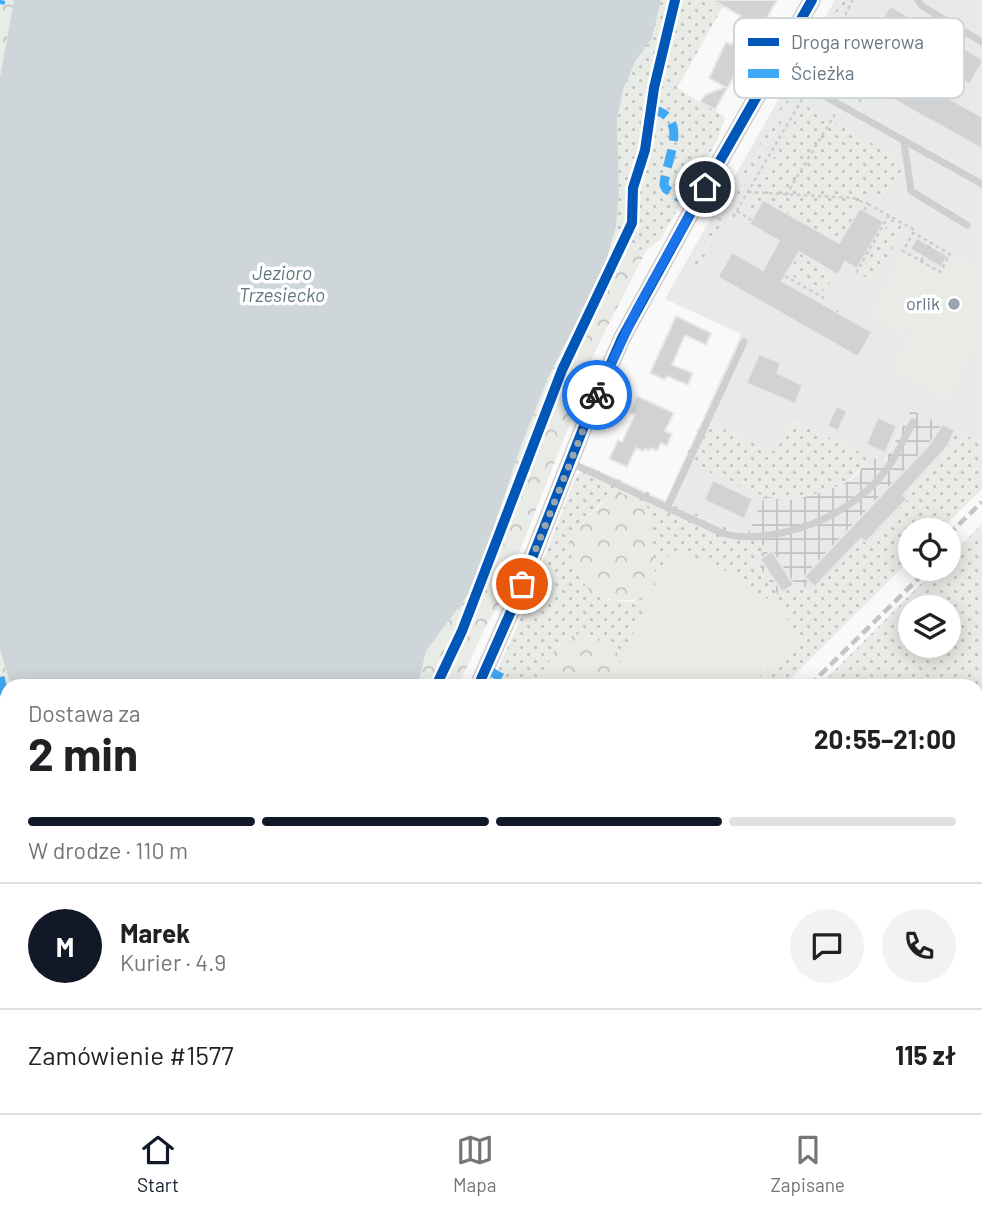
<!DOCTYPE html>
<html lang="pl">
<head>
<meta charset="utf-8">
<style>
  body { margin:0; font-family:Barlow,sans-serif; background:#f2f2f2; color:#202124; height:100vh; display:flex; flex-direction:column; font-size:26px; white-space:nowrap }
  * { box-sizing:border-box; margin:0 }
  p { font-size:23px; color:#757577 }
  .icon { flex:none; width:38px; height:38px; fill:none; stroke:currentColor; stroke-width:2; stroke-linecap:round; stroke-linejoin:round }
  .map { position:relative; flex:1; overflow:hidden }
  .sheet { position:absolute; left:0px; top:679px; width:984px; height:434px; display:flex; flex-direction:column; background:#fff; border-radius:21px 21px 0 0; box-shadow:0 4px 18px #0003 }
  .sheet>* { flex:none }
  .tools { position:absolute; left:898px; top:518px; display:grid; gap:14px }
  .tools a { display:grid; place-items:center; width:63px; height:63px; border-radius:50%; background:#fff; box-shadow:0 4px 18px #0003; font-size:35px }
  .pin { position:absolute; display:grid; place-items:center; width:60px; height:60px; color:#fff; margin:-30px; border:4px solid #fff; border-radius:50%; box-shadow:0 2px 7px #0007 }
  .courier { position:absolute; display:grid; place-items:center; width:70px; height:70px; margin:-35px; border:5px solid #1a73e8; border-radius:50%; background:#fff; color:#222; box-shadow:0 2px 9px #0007 }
  .head em { font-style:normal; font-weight:700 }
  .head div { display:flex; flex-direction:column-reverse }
  .head { display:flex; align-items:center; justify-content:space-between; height:119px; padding:0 28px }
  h1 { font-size:46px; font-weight:700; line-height:52px }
  .bar { display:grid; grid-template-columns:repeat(4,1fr); gap:10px 7px; align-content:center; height:84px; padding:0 28px }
  .bar i { height:9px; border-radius:5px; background:#e0e0e0 }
  .bar .active { background:#111827 }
  .bar p { grid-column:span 4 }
  .line { display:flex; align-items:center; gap:18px; padding:0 28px; border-top:2px solid #e0e0e0 }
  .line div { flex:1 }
  .round { display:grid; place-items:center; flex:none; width:74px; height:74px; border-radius:37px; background:#f2f2f2 }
  .tabs { display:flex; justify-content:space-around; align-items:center; height:98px; border-top:2px solid #e0e0e0; background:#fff; font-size:19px; color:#757577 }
  .tabs a { display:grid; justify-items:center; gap:4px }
  .tabs .active { color:#111827 }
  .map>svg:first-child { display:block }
  .built { fill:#e8e9e9 }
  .industrial { fill:url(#industrial-grid) }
  .green { fill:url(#green-dots); fill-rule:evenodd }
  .forest { fill:url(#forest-crowns) }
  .pitch { fill:#e8ebe6 }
  .water { fill:#ced6d9 }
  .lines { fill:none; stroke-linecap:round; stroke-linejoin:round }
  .stream { stroke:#ced6d9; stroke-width:4.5 }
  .building { fill:#d0d2d3; stroke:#e8e8e8; stroke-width:2 }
  .path { stroke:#cbcccd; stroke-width:2.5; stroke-dasharray:3.5 3.5; stroke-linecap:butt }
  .service { stroke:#cecfd0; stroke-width:7 }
  .tertiary { stroke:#cecfd0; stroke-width:18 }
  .rail { stroke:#c3c5c6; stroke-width:4.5; stroke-dasharray:10 5; stroke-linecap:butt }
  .quiet { stroke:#3fa9f5; stroke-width:9; stroke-dasharray:18 9; stroke-linecap:butt }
  .cycleway-casing { stroke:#fff; stroke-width:15 }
  .cycleway { stroke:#0057b8; stroke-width:10 }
  .done { stroke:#99a4ac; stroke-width:7; stroke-dasharray:0 12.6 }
  .route { stroke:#1a73e8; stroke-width:9 }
  .poi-dot { fill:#99a4ac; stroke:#fff; stroke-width:2.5 }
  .labels { text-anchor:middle; stroke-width:7; stroke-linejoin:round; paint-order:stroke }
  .poi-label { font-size:18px; fill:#657683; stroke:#fff; text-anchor:end }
  .water-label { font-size:19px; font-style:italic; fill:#60757c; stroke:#fff }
  .key { fill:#fff; stroke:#d1d6da; stroke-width:2 }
  .key-label { font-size:19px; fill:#657683 }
</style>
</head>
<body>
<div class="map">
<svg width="982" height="1113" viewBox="0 0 982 1113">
  <defs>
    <pattern id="industrial-grid" width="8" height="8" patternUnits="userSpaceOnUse" patternTransform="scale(1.75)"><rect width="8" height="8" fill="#e8e9e9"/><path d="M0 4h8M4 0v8" fill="none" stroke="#c0c1c2"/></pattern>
    <pattern id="green-dots" width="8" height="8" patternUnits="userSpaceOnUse" patternTransform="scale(1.75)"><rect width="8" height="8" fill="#e8ebe6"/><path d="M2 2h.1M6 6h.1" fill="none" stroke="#c0c3c0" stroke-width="1.8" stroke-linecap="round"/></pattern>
    <pattern id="forest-crowns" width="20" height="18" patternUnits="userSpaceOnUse" patternTransform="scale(1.75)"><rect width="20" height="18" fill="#e8ebe6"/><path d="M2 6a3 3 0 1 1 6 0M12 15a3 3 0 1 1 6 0" fill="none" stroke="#c0c3c0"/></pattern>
  </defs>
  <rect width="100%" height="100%" fill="#f9f9f9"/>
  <g class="built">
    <path d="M835,0H982V443L911,410L883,463L792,420L776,452L702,420L741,334L665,299Z"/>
    <path d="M684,460L765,495L747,536L665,501Z"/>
  </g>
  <path class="industrial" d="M911,410L956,431L949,446L905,494L909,498L866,544L860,540L811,592L794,585L778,596L754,558L768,549L747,536L765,495L783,500L797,499L829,490L851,480L859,472L869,456L884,463Z"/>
  <g class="green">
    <path d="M661,0H727L677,88L725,117L718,139L660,240L646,251L612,244L619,192L617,120L623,90L635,62L652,38Z"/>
    <path d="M842,0H848L841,13L842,25L828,52L814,60L804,80L797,79Z"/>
    <path d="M785,100L792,104L725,219L719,216Z"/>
    <path d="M804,105L906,163L883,202L868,194L839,243L763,200L755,213L745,208Z"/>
    <path d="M891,219L904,227L874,282L859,274Z"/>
    <path d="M715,223L721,226L696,271L690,268Z"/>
    <path d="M799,252L836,273L825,290L818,291L787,273Z"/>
    <path d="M702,420L776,452L791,420L869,456C856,478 842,487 818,493C807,495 797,500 786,500C759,499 710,472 684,460Z"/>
    <path d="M956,431L982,443V489L940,530H910V560L783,686H749L797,641L672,550L609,686L620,659L606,642L598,638L588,635L560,642L554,651L539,686H490L523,613L576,476L589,466L759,542L768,549L754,558L778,595L800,583L811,592L861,539L866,543L908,499L904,495L949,446ZM602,502L650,513L649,541L654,563L634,602L608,600L576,530Z"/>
    <path d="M982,524V1113H390L397,1106H976V686H819L936,569H948L949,557ZM910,607H948V646H910Z"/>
    <path d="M176,1106H293L291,1113H171Z"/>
  </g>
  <g class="forest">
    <path d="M0,0H14L0,77Z"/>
    <path d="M612,244L646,251L602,337L579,387L573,416L497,608L486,626L458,686H418L426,651L474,587L521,446L548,378L605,266Z"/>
    <path d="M619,493L645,502C654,517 648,538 652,554C660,586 654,603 617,600C609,600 599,598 592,593C584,586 580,575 575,566C571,557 568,549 571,540C573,531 581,526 587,519C598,508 605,499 619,493Z"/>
    <path d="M576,634C595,636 613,640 620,659L609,686H539L554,651L560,643Z"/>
    <path d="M0,650L11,686H7V1106H134L129,1113H9L0,1106Z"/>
    <path d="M293,1106H358L351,1113H291Z"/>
  </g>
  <g class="pitch">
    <path d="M903,253L940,274L905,336L868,315Z"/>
    <path d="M953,253L982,269V338L948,401L890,370Z"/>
    <path d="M671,550L721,568L784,610L797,641L749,686H609Z"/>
  </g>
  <path class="water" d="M14,0H661L652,38L635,62L623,90L617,120L619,192L616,226L605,266L548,378L521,446L474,587L426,651L418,686H11L0,650V77Z"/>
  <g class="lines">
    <path class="stream" d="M442,1106L450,1113"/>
  </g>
  <g class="building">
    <path d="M712,0H777L715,110L700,102L705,95L725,87L709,78L726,42L731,45L743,24L738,22L741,16Z"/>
    <path d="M890,6L982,59V63L970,84L907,48L895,68L982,117V149L837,68L850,46L878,63L892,39L876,30Z"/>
    <path d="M763,200L839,243L860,208L884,222L857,269L845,262L838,275L799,252L782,281L872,332L858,357L718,277L732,252L763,270L770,257L779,241L749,224Z"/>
    <path d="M917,238L948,256L941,267L910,249Z"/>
    <path d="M676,316L711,333L706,345L685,335L675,358L672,365L693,373L688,385L667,376L665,380L650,373Z"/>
    <path d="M759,354L781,363L777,373L803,385L795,404L746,383Z"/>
    <path d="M637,396L674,413L665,431L672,434L667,446L661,443L657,451L651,448L649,451L645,449L643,451L636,448L627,467L609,459L618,440L622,442L635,415L630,413Z"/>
    <path d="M837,406L847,411L838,431L827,426Z"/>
    <path d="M878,417L897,426L885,453L866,444Z"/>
    <path d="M943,424L955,430L948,446L903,495L907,499L866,542L861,538L815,587L804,577L928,446Z"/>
    <path d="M713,480L753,499L744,519L704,500Z"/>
    <path d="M772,551L794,585L782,592L760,559Z"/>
  </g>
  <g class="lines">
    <g class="path">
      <path d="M809,77L817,63L830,57L848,25L846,13L853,0"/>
      <path d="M782,88L800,99"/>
      <path d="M859,102L868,86"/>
      <path d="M748,192L853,198L868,204"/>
      <path d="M786,195L835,114"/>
      <path d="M864,210L868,204L915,230L903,251L940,272L950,254L914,233"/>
      <path d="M737,211L751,220"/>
      <path d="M733,217L804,96"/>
      <path d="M718,218L724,222"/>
      <path d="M921,261L931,243"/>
      <path d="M856,273L889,215"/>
      <path d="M785,276L824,298"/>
      <path d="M837,312L838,310"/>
    </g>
    <g class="service">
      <path d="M918,0L922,6L982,42"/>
      <path d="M774,68L982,184"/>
      <path d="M904,142L911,191L967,225"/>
      <path d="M569,462L722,533C742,539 760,537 781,533C825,524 868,499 893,460C900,448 906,435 913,422"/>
      <path d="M667,508L744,342"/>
    </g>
    <g class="tertiary">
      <path d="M478,686L512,609L588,416L622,338L705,187L812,0"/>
      <path d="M150,1113L156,1106"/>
    </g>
    <g class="rail">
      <path d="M948,535L982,502"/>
      <path d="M809,686L928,569"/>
      <path d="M364,1113L371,1106"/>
    </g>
    <g class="quiet">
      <path d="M0,4L1,0"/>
      <path d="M650,109C693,117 665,160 664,185L666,189L685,201"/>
      <path d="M486,669L516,686"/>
      <path d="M0,677L7,706"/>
      <path d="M0,1039L7,1036"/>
    </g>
    <g class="cycleway-casing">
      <g id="cycleway">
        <path d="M436,686L462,631L562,370L632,223L633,188L645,150L654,88L675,0"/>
        <path d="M478,686L512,609L588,416L622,338L705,187L812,0"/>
      </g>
    </g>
    <use href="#cycleway" class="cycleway"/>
  </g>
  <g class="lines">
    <path class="done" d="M522,584L597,395"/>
    <path class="route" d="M597,395L637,309L705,187"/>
  </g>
  <circle class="poi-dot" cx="954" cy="304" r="7"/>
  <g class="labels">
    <g class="poi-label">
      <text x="940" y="310">orlik</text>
    </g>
    <g class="water-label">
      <text x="282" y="280">Jezioro<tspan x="282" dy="22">Trzesiecko</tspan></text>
    </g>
  </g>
  <rect x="734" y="18" width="230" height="80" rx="10" class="key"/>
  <rect x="748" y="38" width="31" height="8" fill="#0057b8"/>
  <rect x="748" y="69" width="31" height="9" fill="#3fa9f5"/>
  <g class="key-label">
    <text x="791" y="49">Droga rowerowa</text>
    <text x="791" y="80">Ścieżka</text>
  </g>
</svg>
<div class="tools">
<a><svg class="icon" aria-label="locate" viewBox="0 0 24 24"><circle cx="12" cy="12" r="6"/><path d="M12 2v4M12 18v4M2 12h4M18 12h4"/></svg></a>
<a><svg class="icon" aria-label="layers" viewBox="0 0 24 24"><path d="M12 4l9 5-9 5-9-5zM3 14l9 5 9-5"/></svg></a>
</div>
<div class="pin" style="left:522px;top:584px;background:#ea580c"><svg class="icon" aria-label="bag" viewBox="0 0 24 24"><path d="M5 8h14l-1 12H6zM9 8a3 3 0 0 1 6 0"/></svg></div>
<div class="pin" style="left:705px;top:187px;background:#1f2937"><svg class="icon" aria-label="home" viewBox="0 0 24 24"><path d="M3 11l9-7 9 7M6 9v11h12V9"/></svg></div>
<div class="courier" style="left:597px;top:395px"><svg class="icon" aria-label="bike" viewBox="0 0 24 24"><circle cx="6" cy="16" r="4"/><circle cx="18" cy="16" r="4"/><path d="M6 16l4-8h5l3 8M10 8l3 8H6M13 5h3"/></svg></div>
<section class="sheet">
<div class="head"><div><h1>2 min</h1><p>Dostawa za</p></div><em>20:55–21:00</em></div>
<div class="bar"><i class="active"></i><i class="active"></i><i class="active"></i><i></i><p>W drodze · 110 m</p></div>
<div class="line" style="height:126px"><b class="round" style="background:#111827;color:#fff">M</b><div><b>Marek</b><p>Kurier · 4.9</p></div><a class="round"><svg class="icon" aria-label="chat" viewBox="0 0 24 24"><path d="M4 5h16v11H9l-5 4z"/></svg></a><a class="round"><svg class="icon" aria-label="phone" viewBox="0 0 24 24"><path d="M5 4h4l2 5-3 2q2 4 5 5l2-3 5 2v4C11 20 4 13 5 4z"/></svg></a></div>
<div class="line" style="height:91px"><div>Zamówienie #1577</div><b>115 zł</b></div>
</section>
</div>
<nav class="tabs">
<a class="active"><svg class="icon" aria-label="home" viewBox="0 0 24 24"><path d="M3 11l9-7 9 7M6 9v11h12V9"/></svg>Start</a>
<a><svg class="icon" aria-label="map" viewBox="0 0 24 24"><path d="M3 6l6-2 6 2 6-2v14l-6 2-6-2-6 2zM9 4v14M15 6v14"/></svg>Mapa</a>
<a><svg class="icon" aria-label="saved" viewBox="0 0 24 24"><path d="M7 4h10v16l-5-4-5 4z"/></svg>Zapisane</a>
</nav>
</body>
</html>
